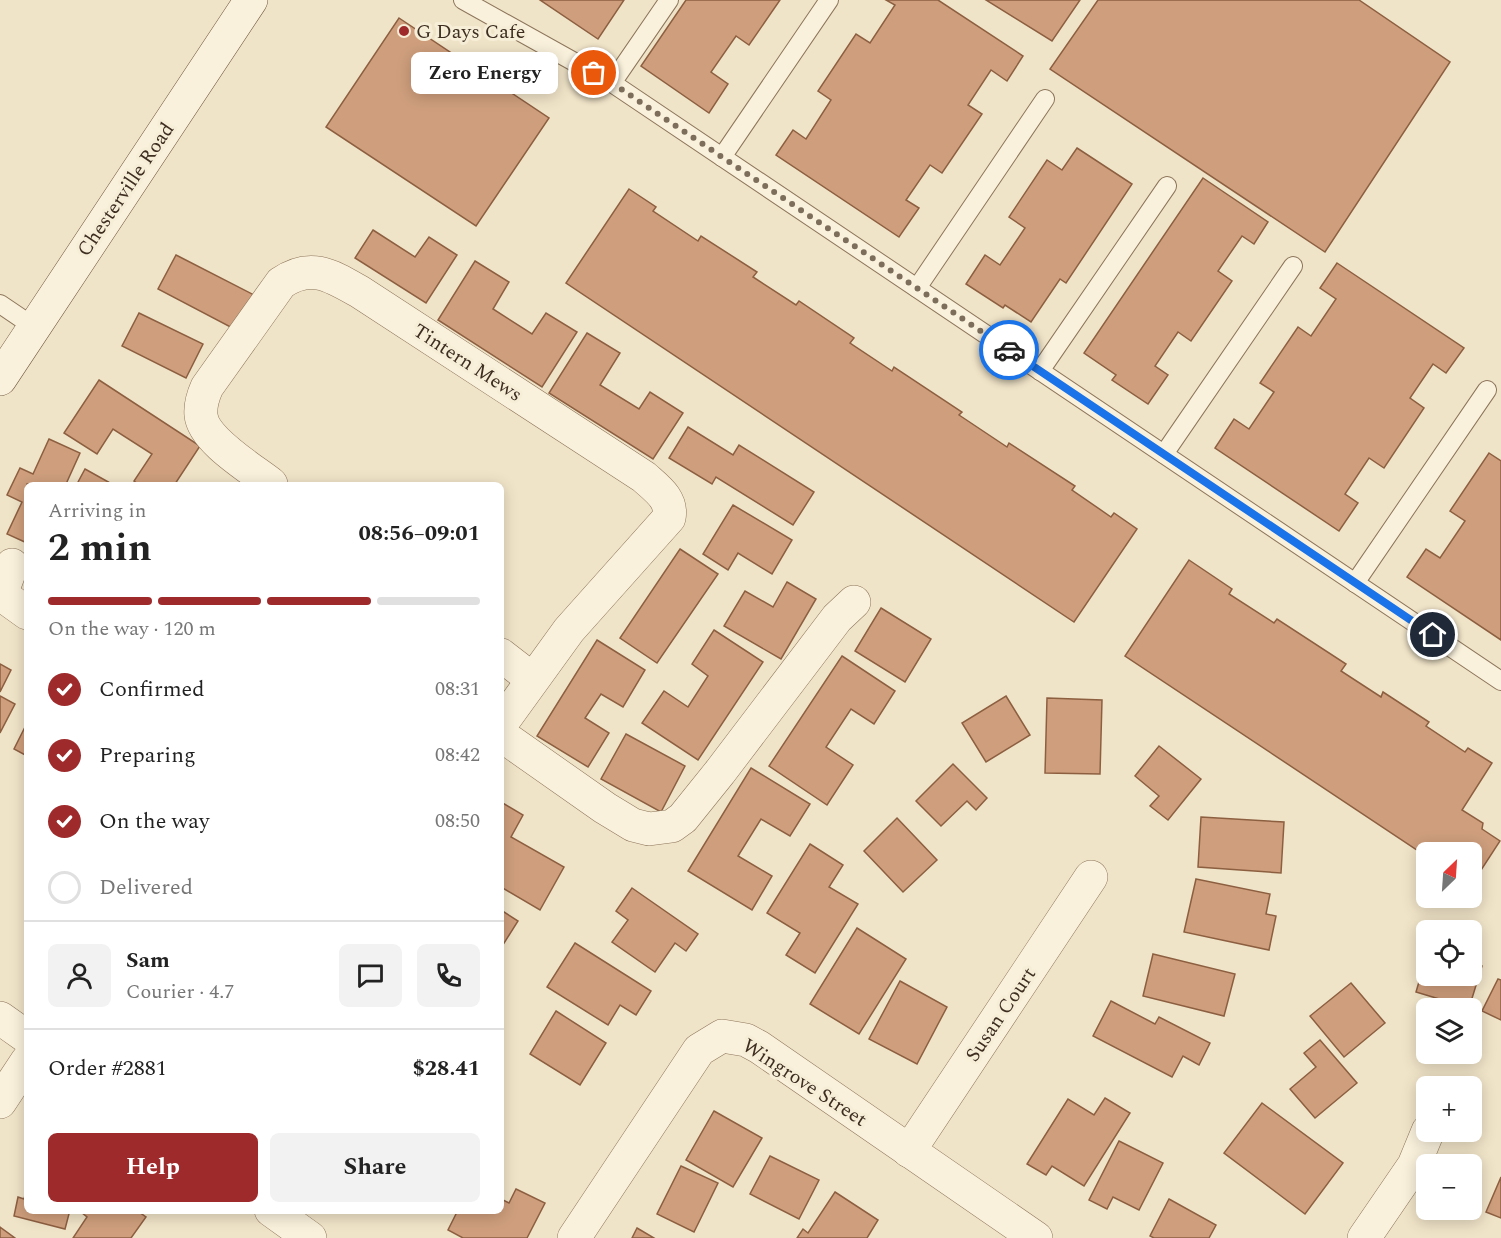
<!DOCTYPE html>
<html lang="en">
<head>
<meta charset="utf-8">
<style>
  body { margin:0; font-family:Spectral,serif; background:#f2f2f2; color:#222; height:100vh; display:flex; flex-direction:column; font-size:22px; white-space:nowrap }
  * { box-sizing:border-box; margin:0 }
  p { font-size:20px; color:#767676 }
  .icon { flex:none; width:33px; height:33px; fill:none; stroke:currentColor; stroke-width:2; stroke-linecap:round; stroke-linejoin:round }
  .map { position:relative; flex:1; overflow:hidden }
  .details { position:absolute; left:24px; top:482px; width:480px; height:732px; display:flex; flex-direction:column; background:#fff; border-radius:9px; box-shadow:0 3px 15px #0003 }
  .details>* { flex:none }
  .needle { width:39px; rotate:25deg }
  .controls { position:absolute; left:1416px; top:842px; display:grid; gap:12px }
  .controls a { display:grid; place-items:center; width:66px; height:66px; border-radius:9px; background:#fff; box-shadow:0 3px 15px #0003; font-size:30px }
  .pin { position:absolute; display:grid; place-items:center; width:51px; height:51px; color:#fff; margin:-26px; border:3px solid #fff; border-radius:50%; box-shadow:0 2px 6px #0007 }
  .courier { position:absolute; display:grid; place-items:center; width:60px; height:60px; margin:-30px; border:4px solid #1a73e8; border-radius:50%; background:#fff; color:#222; box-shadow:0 2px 8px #0007 }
  .bubble { position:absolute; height:42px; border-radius:9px; background:#fff; box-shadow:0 3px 15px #0003; font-size:20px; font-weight:700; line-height:42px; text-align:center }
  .overview em { font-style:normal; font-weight:700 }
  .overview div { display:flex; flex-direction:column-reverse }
  .overview { display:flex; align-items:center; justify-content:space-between; height:102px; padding:0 24px }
  h1 { font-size:39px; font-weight:700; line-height:45px }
  .bar { display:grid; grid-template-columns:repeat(4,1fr); gap:9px 6px; align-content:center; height:72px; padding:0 24px }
  .bar i { height:8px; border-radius:4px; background:#e0e0e0 }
  .bar .on { background:#9e2a2b }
  .bar p { grid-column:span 4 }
  .line { display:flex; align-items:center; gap:15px; padding:0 24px; border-top:2px solid #e0e0e0 }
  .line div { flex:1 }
  .round { display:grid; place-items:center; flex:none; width:63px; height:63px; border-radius:9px; background:#f2f2f2 }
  ol { padding:0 24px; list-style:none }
  li { display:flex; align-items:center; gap:18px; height:66px }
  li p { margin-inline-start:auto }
  li .icon { padding:6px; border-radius:50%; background:#9e2a2b; color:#fff; stroke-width:4 }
  li:last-child { color:#767676 }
  li i { width:33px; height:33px; border:3px solid #e0e0e0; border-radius:50% }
  .action { display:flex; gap:12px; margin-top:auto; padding:12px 24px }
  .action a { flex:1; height:69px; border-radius:9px; background:#9e2a2b; color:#fff; font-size:24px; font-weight:700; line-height:69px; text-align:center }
  .action a+a { background:#f2f2f2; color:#222 }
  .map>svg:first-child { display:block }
  .building { fill:#cf9f7d; stroke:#8d5f41; stroke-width:1.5 }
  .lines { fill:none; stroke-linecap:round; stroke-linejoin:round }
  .service-casing { stroke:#8d765c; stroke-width:20 }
  .minor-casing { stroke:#8d765c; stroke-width:34 }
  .tertiary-casing { stroke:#8d765c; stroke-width:34 }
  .secondary-casing { stroke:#6f573f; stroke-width:34 }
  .service { stroke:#faf1dc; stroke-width:18 }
  .minor { stroke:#faf1dc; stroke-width:33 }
  .tertiary { stroke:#faf1dc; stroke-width:33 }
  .secondary { stroke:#faf1dc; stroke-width:33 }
  .done { stroke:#7c6e5b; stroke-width:6; stroke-dasharray:0 10.8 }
  .route { stroke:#1a73e8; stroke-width:8 }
  .poi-dot { fill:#9e2a2b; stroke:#f7eed8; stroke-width:2 }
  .labels { text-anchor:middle; stroke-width:6; stroke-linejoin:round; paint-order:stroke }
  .poi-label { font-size:20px; fill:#3d2e20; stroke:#f7eed8; text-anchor:start }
  .street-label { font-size:20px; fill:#3d2e20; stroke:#f7eed8 }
</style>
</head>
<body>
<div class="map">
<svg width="1501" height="1238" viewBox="0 0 1501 1238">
  <rect width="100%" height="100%" fill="#f0e4c8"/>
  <g class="building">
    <path d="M540,0H624L598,39Z"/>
    <path d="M686,0H780L749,45L736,36L711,72L728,84L709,113L641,66Z"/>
    <path d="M886,0H938L1023,56L1007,81L991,70L968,105L982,114L942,173L930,165L906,200L919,208L899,237L776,155L793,130L806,139L831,100L818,91L856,34L870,43L895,5Z"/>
    <path d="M986,0H1080L1052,41Z"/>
    <path d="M1098,0H1359L1450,62L1325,252L1050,69Z"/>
    <path d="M399,18L549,118L476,226L326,127Z"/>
    <path d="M1077,148L1132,184L1066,283L1060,279L1031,322L1005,305L1003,308L966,284L985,255L1000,265L1025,228L1009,217L1047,160L1062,170Z"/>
    <path d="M1203,178L1268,222L1254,244L1242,236L1218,271L1232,281L1191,341L1178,332L1155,366L1168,375L1148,404L1112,380L1116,375L1084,353Z"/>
    <path d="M629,189L656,207L653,211L698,241L701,236L757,272L753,277L796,305L799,301L854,338L850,343L892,371L894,367L962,412L959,415L1007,447L1009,443L1075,486L1072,490L1111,517L1114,513L1137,529L1074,622L566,283Z"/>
    <path d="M373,230L415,257L429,237L457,255L426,303L355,258Z"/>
    <path d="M176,255L258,297L240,332L158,289Z"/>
    <path d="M475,261L509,282L493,309L532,334L546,313L577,332L542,387L438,320Z"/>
    <path d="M1337,263L1464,348L1446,373L1433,364L1410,398L1424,408L1384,468L1369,458L1345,494L1358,503L1339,531L1215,448L1234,419L1249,429L1274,392L1260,383L1298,327L1311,336L1336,299L1320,288Z"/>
    <path d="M139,313L203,344L186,378L122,346Z"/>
    <path d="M587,333L620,353L600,385L639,409L650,392L683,413L653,459L549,393Z"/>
    <path d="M99,380L200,446L175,484H138L134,481L152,454L113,429L97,454L64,433Z"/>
    <path d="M688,427L733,455L739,445L814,492L793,525L716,477L712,484L669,458Z"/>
    <path d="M49,439L80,453L66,484H27V543L7,534L22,502L7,495L20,468L33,474Z"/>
    <path d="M1489,453L1501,461V640L1407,577L1426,549L1440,558L1465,521L1450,511Z"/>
    <path d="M85,469L112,484H77Z"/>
    <path d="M733,505L792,540L772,574L738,553L728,570L703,554Z"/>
    <path d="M680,549L718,574L657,663L620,638Z"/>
    <path d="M1189,560L1232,589L1229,594L1274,623L1277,619L1346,664L1341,671L1381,697L1383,692L1429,722L1426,726L1465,752L1468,748L1492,763L1462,810L1483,823L1482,829L1500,841L1472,884V852H1426V856L1125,656Z"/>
    <path d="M787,582L816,599L781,659L724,626L745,591L773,607Z"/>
    <path d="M881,608L931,639L905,682L855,651Z"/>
    <path d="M714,630L763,662L698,760L642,723L664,691L688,707L708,676L692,664Z"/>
    <path d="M597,640L645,670L623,707L601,694L585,718L609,733L588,767L537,736Z"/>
    <path d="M842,656L895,691L874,724L851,709L826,747L853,765L827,805L769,766Z"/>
    <path d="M0,664L11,670L0,692Z"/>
    <path d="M0,696L15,704L0,733Z"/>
    <path d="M1006,696L1030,735L986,762L962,723Z"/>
    <path d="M1047,698L1102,700L1100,774L1045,773Z"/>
    <path d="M27,723V756L14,749Z"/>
    <path d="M626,734L685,766L661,812L601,779Z"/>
    <path d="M1159,746L1201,779L1168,820L1150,806L1159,796L1135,776Z"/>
    <path d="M953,764L987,798L976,810L967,801L941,826L916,801Z"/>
    <path d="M751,768L810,804L790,836L761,819L738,856L772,876L752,910L688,871Z"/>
    <path d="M501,802L523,815L511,837L564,867L540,910L501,887Z"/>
    <path d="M1201,817L1284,822L1281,873L1198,867Z"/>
    <path d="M897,818L937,860L903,892L864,851Z"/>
    <path d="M810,844L843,865L829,887L858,904L815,973L786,955L800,933L767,913Z"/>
    <path d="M1196,879L1270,894L1266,914L1276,916L1269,950L1184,932Z"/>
    <path d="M632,888L698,934L686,951L675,943L655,972L612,942L628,920L616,911Z"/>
    <path d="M501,910L518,921L501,948Z"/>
    <path d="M857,928L906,959L859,1034L810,1004Z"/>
    <path d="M575,943L651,991L636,1015L620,1005L608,1025L547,987Z"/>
    <path d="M1153,954L1235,974L1224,1016L1143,996Z"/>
    <path d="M1426,958V975H1472V963L1482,966L1469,1008L1416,992Z"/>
    <path d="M1498,979L1501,980V1020L1482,1011Z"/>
    <path d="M900,981L947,1007L917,1064L869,1039Z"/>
    <path d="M1351,983L1385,1023L1344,1057L1310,1016Z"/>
    <path d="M1111,1001L1155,1024L1159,1017L1210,1043L1199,1065L1183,1056L1172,1077L1093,1036Z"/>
    <path d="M556,1011L606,1043L580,1085L530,1054Z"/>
    <path d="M1320,1040L1357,1083L1315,1118L1290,1089L1316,1067L1304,1053Z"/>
    <path d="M1105,1098L1130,1113L1084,1186L1052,1166L1046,1175L1027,1164L1068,1099L1094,1115Z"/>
    <path d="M1262,1103L1343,1163L1305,1214L1224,1153Z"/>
    <path d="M714,1111L762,1138L733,1187L686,1160Z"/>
    <path d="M1119,1141L1163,1163L1139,1210L1113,1197L1107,1209L1089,1200Z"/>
    <path d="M770,1156L819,1180L799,1219L750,1194Z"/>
    <path d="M681,1166L718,1183L694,1232L657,1214Z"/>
    <path d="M1501,1177V1218L1486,1212Z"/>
    <path d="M27,1188V1210H70L65,1229L14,1216L18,1197L24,1199Z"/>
    <path d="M516,1189L545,1203L527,1238H463L448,1230L458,1210H501V1199L509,1203Z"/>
    <path d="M835,1192L878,1220L867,1238H797L803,1229L808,1233Z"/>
    <path d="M1169,1199L1216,1225L1209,1238H1154L1150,1236Z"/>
    <path d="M82,1210H136L146,1217L131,1238H73L87,1217L81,1212Z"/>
    <path d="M0,1227L15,1238H0Z"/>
    <path d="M637,1228L654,1238H632Z"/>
  </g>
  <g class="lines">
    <g class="service-casing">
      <g id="service">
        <path d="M463,0L612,83L1501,681"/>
        <path d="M612,83L669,0"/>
        <path d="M722,157L829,0"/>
        <path d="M917,288L1045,99"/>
        <path d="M0,304L34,327"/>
        <path d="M1040,371L1167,186"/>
        <path d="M1164,454L1293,266"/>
        <path d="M1355,583L1487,390"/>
      </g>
    </g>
    <g class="minor-casing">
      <g id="minor">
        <path d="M271,484C252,469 203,440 201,415C200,405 203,396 207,387L281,283C311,262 332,276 360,292L644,477C656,488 673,499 669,518L569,630L501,724"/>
        <path d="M2,595L27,613"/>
        <path d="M0,597L12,565"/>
        <path d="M501,655L532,679"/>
        <path d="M501,735L605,808L633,825L649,829L672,826L683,818L720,772L837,618L854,602"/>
        <path d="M0,1102L27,1061"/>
        <path d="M909,1151L1091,877"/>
        <path d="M574,1238L699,1050L722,1036L746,1040L759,1047L1036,1238"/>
        <path d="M1364,1238L1414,1165L1428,1131"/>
      </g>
    </g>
    <g class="tertiary-casing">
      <g id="tertiary">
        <path d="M0,1018L27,1037"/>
        <path d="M271,1210L310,1238"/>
      </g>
    </g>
    <g class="secondary-casing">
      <path id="secondary" d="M0,379L251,0"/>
    </g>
    <use href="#service" class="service"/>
    <use href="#minor" class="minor"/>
    <use href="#tertiary" class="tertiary"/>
    <use href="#secondary" class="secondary"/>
  </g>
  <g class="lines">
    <path class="done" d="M594,73L612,83L1009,350"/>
    <path class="route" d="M1009,350L1433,635"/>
  </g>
  <circle class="poi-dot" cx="404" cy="31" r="6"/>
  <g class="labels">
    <g class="poi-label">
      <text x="416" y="38">G Days Cafe</text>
    </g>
    <g class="street-label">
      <text transform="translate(125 189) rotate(-56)" y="7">Chesterville Road</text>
      <text transform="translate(468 362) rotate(33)" y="7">Tintern Mews</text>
      <text transform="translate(1000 1014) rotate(-56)" y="7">Susan Court</text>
      <text transform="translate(805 1082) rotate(33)" y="7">Wingrove Street</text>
    </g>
  </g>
</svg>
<div class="controls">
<a><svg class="needle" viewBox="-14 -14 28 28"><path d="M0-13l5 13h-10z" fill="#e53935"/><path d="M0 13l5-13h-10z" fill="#767676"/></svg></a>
<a><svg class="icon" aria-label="locate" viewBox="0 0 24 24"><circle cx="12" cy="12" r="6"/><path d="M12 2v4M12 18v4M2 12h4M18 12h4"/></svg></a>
<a><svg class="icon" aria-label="layers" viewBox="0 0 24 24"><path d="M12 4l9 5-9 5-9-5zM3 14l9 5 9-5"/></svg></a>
<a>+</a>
<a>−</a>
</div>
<div class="pin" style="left:594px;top:73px;background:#ea580c"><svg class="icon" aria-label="bag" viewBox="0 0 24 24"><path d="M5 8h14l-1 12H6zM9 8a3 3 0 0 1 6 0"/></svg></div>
<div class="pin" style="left:1433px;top:635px;background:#1f2937"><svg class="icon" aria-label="home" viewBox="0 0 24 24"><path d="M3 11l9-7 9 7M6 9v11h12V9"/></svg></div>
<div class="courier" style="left:1009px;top:350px"><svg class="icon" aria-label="car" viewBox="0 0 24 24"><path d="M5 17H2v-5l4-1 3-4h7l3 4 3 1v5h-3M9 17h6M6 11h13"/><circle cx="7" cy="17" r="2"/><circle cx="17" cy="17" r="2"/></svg></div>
<div class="bubble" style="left:411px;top:52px;width:147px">Zero Energy</div>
<section class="details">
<div class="overview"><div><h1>2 min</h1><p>Arriving in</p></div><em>08:56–09:01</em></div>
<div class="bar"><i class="on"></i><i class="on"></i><i class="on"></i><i></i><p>On the way · 120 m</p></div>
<ol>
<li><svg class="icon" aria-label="check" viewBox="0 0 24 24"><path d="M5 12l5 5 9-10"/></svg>Confirmed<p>08:31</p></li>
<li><svg class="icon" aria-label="check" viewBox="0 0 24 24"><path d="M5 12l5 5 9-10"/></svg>Preparing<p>08:42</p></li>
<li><svg class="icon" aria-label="check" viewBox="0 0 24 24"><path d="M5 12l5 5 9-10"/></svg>On the way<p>08:50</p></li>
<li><i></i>Delivered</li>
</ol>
<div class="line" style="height:108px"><a class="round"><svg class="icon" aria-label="person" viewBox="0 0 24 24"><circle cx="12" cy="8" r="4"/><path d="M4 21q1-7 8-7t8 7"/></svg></a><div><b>Sam</b><p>Courier · 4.7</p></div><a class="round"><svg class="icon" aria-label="chat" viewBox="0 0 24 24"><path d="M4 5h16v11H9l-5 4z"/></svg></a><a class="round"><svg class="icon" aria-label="phone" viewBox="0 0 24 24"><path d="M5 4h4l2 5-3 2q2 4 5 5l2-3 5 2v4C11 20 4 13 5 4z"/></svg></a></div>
<div class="line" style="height:78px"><div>Order #2881</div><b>$28.41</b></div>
<div class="action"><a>Help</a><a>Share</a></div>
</section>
</div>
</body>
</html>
